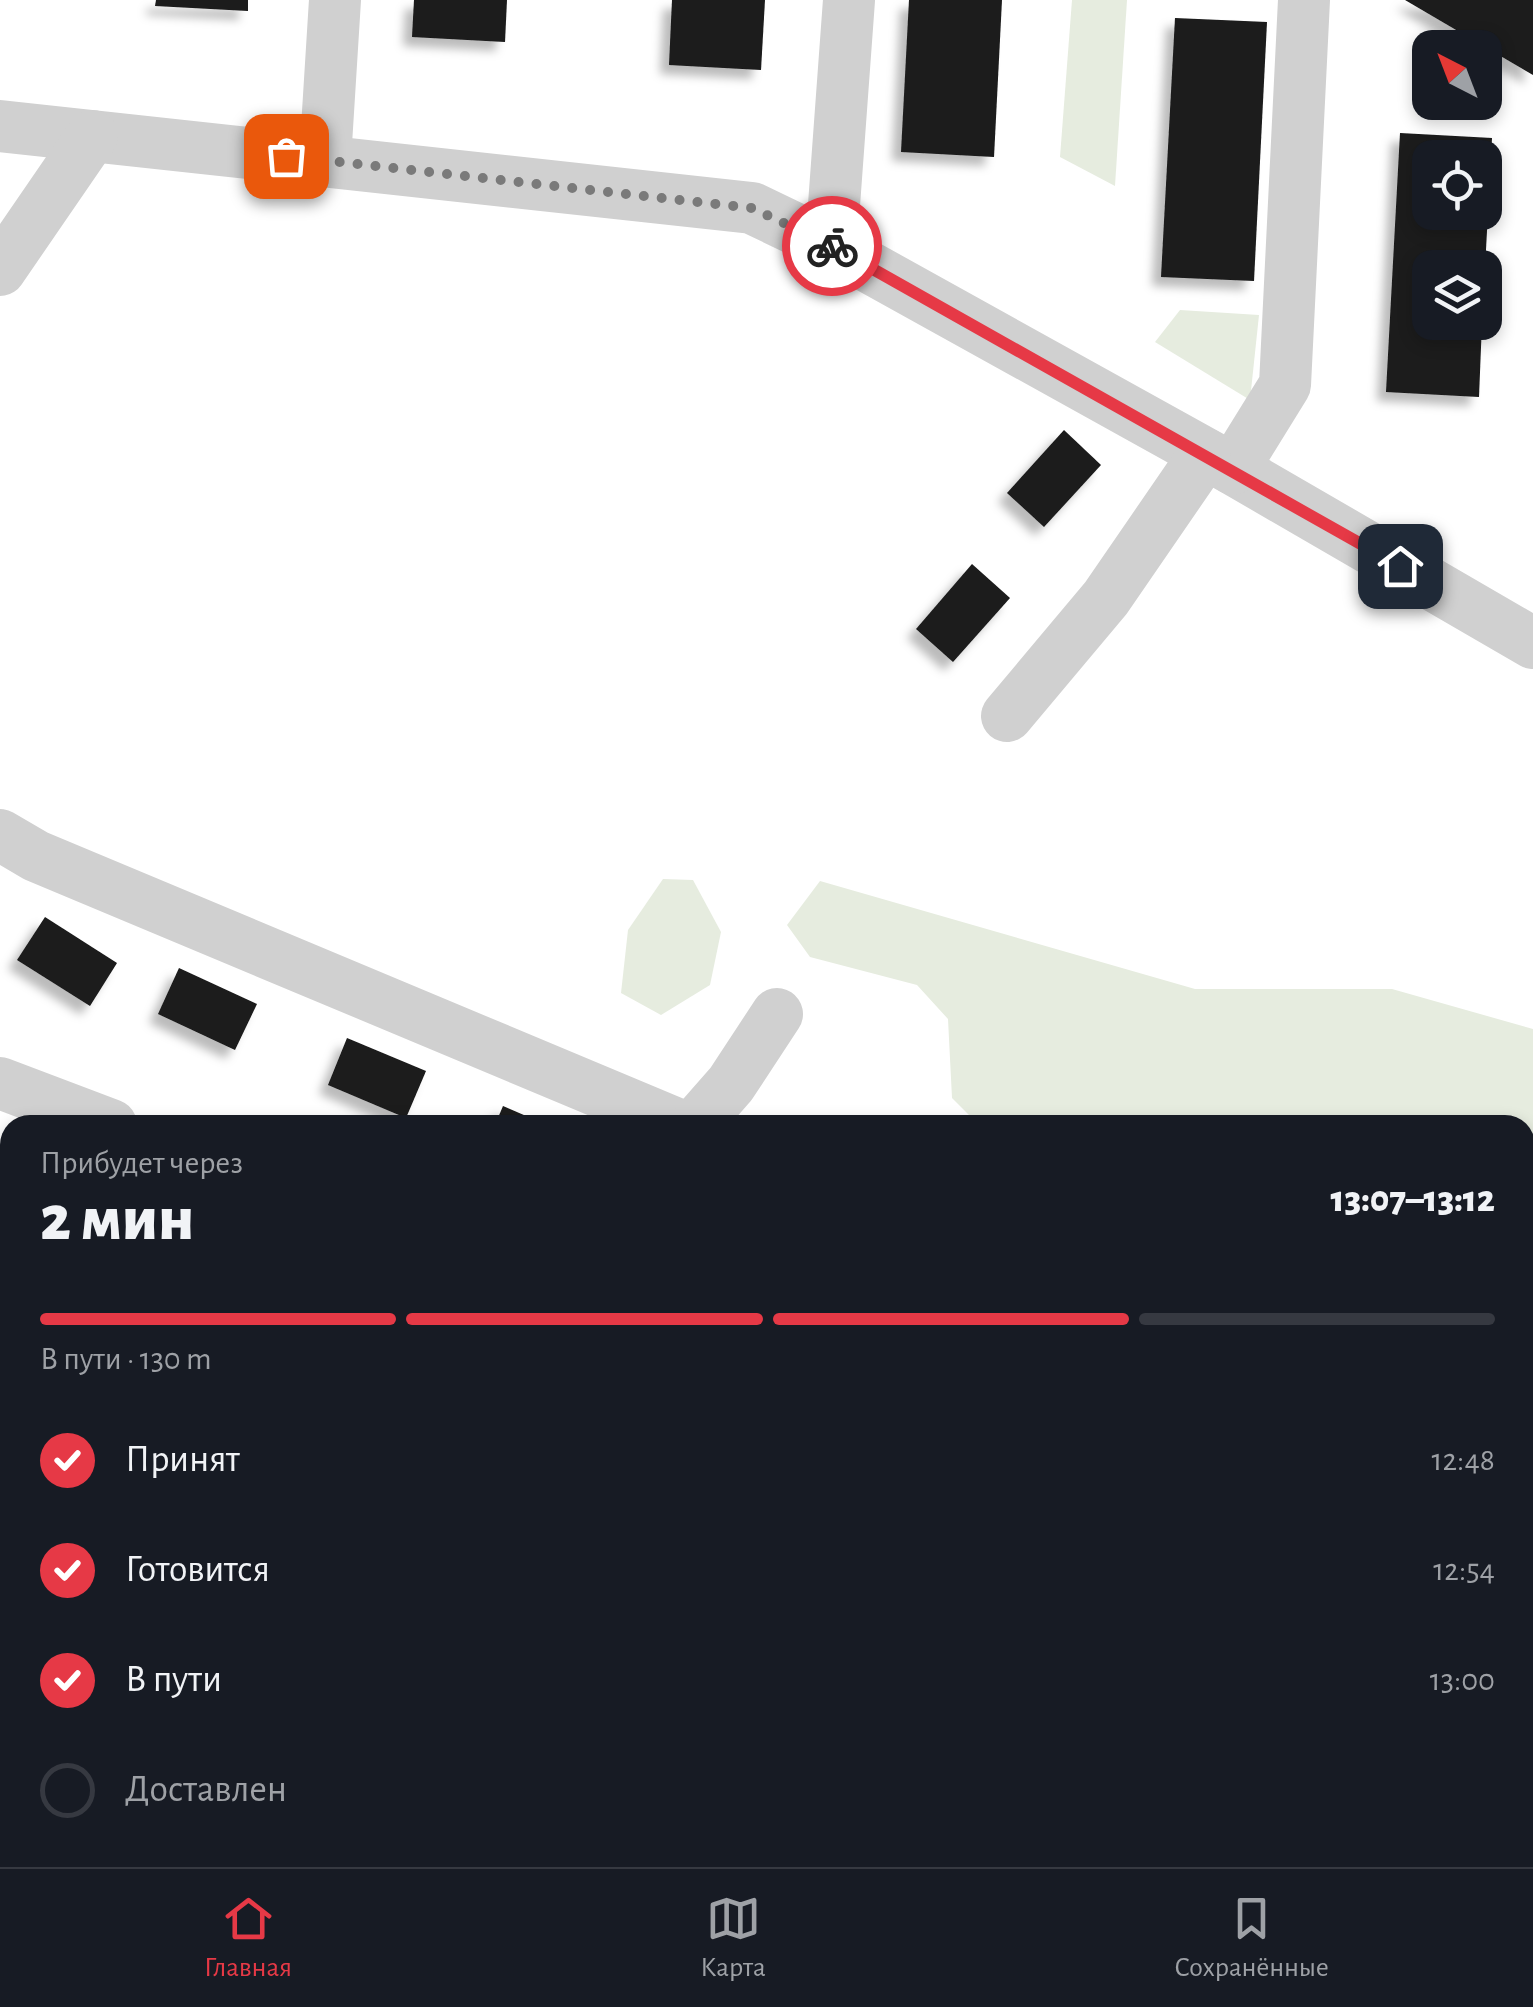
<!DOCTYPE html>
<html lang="ru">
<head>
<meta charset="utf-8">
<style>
  body { margin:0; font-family:"Alegreya Sans",sans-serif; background:#242831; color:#f1f3f6; height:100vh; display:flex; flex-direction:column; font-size:38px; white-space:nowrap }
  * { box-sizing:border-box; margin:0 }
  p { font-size:32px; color:#9ea1a6 }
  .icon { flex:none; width:55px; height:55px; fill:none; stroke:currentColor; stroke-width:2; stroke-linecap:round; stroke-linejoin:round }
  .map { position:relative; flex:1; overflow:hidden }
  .side { position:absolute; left:0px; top:1115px; width:1535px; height:752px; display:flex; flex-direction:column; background:#171b24; border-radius:30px 30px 0 0; box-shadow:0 5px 15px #0003 }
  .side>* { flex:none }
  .needle { width:65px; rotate:318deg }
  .buttons { position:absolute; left:1412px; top:30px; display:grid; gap:20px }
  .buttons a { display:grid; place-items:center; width:90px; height:90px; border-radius:20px; background:#171b24; box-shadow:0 5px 15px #0003; font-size:50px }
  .pin { position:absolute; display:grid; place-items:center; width:85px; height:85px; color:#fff; margin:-42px; border-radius:20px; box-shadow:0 5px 15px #0006 }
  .courier { position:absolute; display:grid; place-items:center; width:100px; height:100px; margin:-50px; border:8px solid #e63946; border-radius:50%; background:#fff; color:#222; box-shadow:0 2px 12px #0007 }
  .headline em { font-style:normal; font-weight:800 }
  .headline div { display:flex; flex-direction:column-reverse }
  .headline { display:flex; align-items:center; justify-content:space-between; height:170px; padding:0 40px }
  h1 { font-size:65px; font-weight:800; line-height:75px }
  .bar { display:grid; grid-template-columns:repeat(4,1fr); gap:15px 10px; align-content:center; height:120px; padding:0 40px }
  .bar i { height:12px; border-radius:8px; background:#363941 }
  .bar .on { background:#e63946 }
  .bar p { grid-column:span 4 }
  ol { padding:0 40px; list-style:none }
  li { display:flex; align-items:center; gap:30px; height:110px }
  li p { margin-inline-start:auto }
  li .icon { padding:10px; border-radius:50%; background:#e63946; color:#fff; stroke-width:4 }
  li:last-child { color:#9ea1a6 }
  li i { width:55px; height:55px; border:5px solid #363941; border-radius:50% }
  .dock { display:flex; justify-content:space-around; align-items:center; height:140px; border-top:2px solid #363941; background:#171b24; font-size:28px; color:#9ea1a6 }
  .dock a { display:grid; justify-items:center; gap:5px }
  .dock .on { color:#e63946 }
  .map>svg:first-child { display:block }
  .green { fill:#e6ecdf }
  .building { fill:#1a1a1a; fill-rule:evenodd; filter:url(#shadow) }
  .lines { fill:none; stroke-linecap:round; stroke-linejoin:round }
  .minor { stroke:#d0d0d0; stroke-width:52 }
  .done { stroke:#7a7a7a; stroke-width:10; stroke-dasharray:0 18 }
  .route { stroke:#e63946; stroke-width:12 }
</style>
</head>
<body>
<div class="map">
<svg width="1533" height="1867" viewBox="0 0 1533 1867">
  <defs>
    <filter id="shadow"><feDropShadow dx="-9" dy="9" stdDeviation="5" flood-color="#0004"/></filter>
  </defs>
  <rect width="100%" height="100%" fill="#fff"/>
  <g class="green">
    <path d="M1072,0H1127L1115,186L1060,157Z"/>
    <path d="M1180,310L1259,315L1250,400L1155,342Z"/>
    <path d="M663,879L693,880L721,932L710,985L661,1015L621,993L628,930Z"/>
    <path d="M820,881L1195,989H1392L1533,1029V1269H1525V1125H979L952,1098L948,1019L917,985L810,957L787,925Z"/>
  </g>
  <g class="building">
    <path d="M156,0H248V11L155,6Z"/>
    <path d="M414,0H507L505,42L412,37Z"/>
    <path d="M672,0H765L761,70L669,65Z"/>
    <path d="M909,0H1002L994,157L901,152Z"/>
    <path d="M1405,0H1533V75Z"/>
    <path d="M1175,18L1267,22L1254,281L1161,277Z"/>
    <path d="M1400,133L1492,138L1485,268H1430V322H1482L1479,397L1386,392ZM1430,158H1485V212H1430Z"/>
    <path d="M1064,430L1101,465L1044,527L1007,493Z"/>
    <path d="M972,564L1010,598L953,662L916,629Z"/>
    <path d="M45,917L117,963L90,1006L17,960Z"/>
    <path d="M179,968L257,1004L235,1050L158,1014Z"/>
    <path d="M347,1038L426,1071L406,1118L328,1085Z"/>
    <path d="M503,1106L547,1125H495Z"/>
    <path d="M110,1858V1867H33V1864Z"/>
  </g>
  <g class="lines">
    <g class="minor">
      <path d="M0,126L752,208L831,246L1233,469L1533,643"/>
      <path d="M325,160L335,0"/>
      <path d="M831,246L849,0"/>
      <path d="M0,270L92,136"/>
      <path d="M1233,469L1285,385L1304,0"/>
      <path d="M1007,716L1106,598L1205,454"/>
      <path d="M0,835L36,856L679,1125"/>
      <path d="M0,1083L111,1125"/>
      <path d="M695,1125L731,1084L777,1014"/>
      <path d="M1525,1537L1533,1529"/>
      <path d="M1240,1858L1249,1867"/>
    </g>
  </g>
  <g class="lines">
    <path class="done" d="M286,156L752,208L832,246"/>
    <path class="route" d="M832,246L1400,566"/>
  </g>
</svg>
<div class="buttons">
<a><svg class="needle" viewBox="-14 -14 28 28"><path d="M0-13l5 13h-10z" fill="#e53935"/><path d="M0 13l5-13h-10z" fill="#9ea1a6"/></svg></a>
<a><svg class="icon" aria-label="locate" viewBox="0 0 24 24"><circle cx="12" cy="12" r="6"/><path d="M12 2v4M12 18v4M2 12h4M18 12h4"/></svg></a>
<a><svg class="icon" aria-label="layers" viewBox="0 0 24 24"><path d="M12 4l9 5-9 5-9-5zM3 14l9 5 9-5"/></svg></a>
</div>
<div class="pin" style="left:286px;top:156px;background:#ea580c"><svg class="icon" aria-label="bag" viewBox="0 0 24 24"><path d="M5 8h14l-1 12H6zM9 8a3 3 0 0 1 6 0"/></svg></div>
<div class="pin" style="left:1400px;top:566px;background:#1f2937"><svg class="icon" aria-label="home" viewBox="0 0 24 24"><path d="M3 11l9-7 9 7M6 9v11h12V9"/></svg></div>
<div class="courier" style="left:832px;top:246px"><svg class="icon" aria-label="bike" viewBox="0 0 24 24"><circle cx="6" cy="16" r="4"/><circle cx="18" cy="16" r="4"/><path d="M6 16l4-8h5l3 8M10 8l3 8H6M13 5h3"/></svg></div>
<section class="side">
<div class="headline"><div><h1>2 мин</h1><p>Прибудет через</p></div><em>13:07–13:12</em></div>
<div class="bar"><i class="on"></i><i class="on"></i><i class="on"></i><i></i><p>В пути · 130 m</p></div>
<ol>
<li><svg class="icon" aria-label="check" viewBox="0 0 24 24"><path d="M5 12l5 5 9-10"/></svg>Принят<p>12:48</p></li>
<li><svg class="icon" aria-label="check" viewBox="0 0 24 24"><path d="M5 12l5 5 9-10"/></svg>Готовится<p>12:54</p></li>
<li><svg class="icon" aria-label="check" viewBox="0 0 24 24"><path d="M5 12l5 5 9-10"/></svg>В пути<p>13:00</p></li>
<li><i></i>Доставлен</li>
</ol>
</section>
</div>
<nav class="dock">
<a class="on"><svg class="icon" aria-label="home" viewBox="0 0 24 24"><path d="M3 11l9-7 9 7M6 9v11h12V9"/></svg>Главная</a>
<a><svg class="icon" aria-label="map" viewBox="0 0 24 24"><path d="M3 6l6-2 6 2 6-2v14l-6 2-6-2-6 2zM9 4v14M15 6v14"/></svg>Карта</a>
<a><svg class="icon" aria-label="saved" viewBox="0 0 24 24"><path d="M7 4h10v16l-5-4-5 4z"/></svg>Сохранённые</a>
</nav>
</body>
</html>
